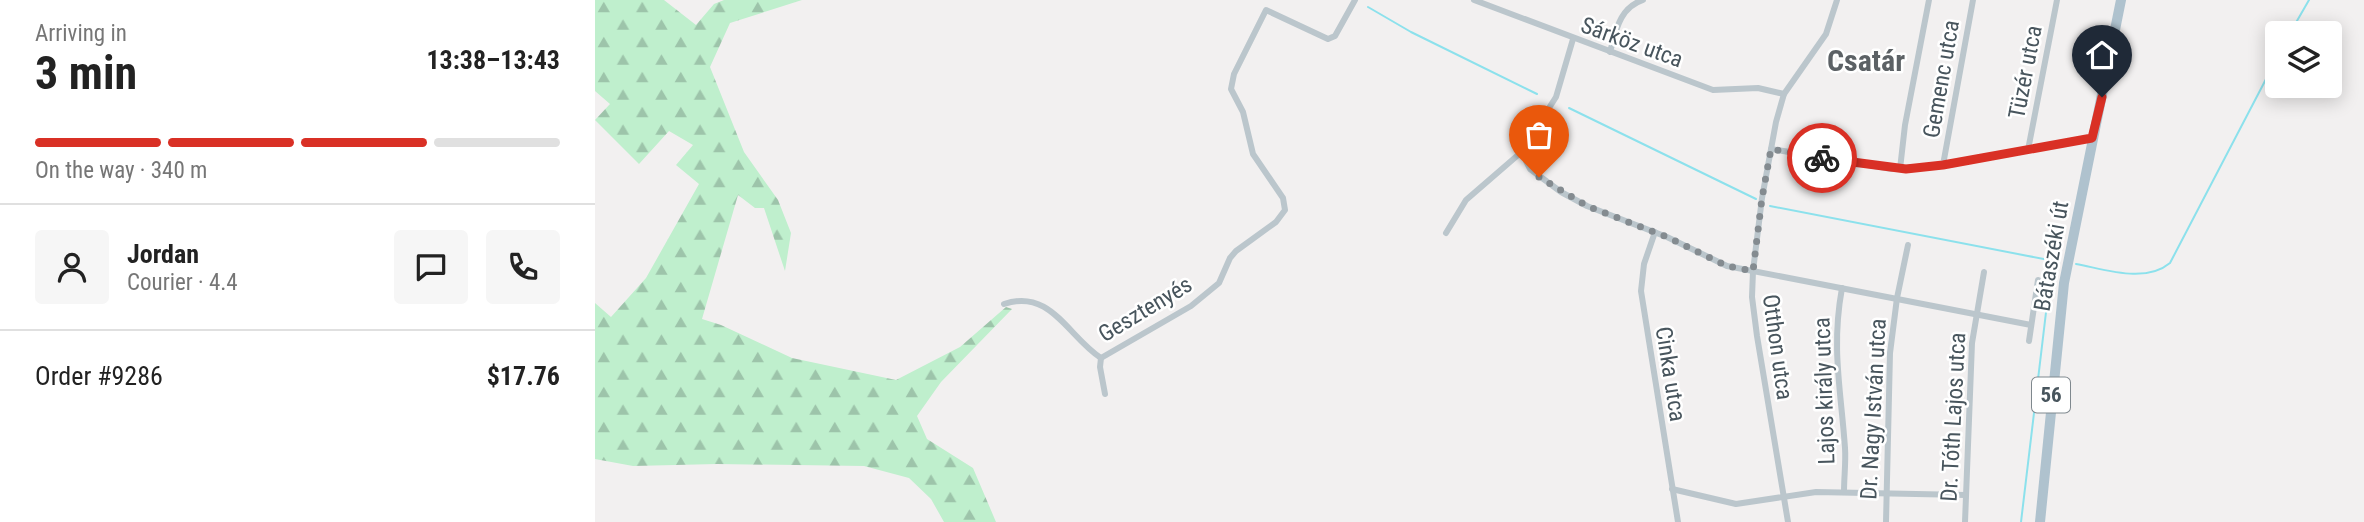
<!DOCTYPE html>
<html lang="en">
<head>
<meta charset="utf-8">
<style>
  body { margin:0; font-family:"Roboto Condensed",sans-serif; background:#f6f6f6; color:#222; height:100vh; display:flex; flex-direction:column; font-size:26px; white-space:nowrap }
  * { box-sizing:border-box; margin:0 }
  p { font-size:23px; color:#767676 }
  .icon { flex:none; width:38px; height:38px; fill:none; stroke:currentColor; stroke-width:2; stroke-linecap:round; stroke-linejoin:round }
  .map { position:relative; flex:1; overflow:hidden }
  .side { display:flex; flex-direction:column; background:#fff; width:595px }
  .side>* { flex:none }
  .tools { position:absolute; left:1670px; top:21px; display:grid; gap:14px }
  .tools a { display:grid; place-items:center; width:77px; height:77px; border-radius:7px; background:#fff; box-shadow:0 4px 18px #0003; font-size:35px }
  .pin { position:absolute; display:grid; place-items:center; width:60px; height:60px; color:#fff; margin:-72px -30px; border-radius:50% 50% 50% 0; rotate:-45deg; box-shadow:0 0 7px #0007 }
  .pin .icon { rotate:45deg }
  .courier { position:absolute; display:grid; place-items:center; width:70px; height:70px; margin:-35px; border:5px solid #d93025; border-radius:50%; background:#fff; color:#222; box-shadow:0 2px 9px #0007 }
  .overview em { font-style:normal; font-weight:700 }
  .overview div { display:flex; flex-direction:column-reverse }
  .overview { display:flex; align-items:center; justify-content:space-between; height:119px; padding:0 35px }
  h1 { font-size:46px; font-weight:700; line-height:52px }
  .bar { display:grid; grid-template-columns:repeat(4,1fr); gap:10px 7px; align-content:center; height:84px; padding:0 35px }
  .bar i { height:9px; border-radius:5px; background:#e0e0e0 }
  .bar .active { background:#d93025 }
  .bar p { grid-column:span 4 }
  .line { display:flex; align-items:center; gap:18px; padding:0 35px; border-top:2px solid #e0e0e0 }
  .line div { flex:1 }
  .round { display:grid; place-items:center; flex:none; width:74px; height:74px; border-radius:7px; background:#f6f6f6 }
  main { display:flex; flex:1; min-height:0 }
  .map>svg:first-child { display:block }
  .forest { fill:url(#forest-firs) }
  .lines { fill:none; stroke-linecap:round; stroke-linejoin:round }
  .stream { stroke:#8ce1ec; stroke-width:2 }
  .street { stroke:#bbc6cc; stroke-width:6 }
  .primary { stroke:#afc2ce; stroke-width:10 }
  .done { stroke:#848b90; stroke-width:7; stroke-dasharray:0 12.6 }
  .route { stroke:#d93025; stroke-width:9 }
  .labels { text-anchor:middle; stroke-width:5; stroke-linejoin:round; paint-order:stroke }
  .shield { fill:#fff; stroke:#7f888e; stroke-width:2 }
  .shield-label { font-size:21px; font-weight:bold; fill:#48555d }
  .street-label { font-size:23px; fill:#48555d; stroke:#fff }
  .district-label { font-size:30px; font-weight:bold; fill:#5c6165; stroke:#fff }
</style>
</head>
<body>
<main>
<section class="side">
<div class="overview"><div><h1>3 min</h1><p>Arriving in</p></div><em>13:38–13:43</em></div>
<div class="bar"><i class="active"></i><i class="active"></i><i class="active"></i><i></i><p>On the way · 340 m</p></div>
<div class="line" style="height:126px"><a class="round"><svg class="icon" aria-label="person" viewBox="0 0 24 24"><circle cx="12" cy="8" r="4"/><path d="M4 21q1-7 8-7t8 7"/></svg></a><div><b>Jordan</b><p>Courier · 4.4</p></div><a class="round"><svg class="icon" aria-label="chat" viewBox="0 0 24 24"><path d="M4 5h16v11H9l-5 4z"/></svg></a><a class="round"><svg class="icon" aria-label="phone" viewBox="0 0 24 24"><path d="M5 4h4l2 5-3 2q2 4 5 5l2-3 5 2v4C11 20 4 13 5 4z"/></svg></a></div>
<div class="line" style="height:91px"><div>Order #9286</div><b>$17.76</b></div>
</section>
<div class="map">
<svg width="1769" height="522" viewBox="0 0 1769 522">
  <defs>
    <pattern id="forest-firs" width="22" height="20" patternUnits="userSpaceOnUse" patternTransform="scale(1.75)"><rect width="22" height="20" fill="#bfefcd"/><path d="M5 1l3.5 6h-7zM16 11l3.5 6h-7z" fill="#9dc4aa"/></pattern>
  </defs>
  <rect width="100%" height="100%" fill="#f2f0f0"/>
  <path class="forest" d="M0,0H69L101,25L119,4L129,0H207L135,23L115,67L149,152L183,200L196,233L190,271L169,208H160L143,195L107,319L126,325L197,358L301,380L365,347L411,307L417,309L346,382L322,416L332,439L378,468L401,522H349L336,499L314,478L269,466L122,464L38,466L0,459V303L16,317L51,278L104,184L81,165L98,145L74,131L44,164L0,120L15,104L0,91Z"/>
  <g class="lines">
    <g class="stream">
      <path d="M773,7L816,32L942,94"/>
      <path d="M1695,33L1714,0"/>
      <path d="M974,108L1161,199"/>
      <path d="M1175,206L1459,261"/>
      <path d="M1481,264C1509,269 1550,284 1575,263L1682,58"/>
      <path d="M1426,522L1457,262"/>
    </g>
    <g class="street">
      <path d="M879,0L1118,90L1163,88L1189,94"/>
      <path d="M978,39L961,97L931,144V161L935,169L966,192L992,206L1072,237L1132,266L1436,325"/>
      <path d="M1015,52C1021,31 1024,8 1048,0"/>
      <path d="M1176,149L1297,169L1348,165L1497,138"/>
      <path d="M1433,150L1462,0"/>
      <path d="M1348,165L1378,0"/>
      <path d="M1305,169L1310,125L1334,0"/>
      <path d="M1060,232L1049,264L1046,291L1083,522"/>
      <path d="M851,233L871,200L930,149"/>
      <path d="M1247,288C1236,348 1246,390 1250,448C1251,462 1249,477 1249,492"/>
      <path d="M409,304C456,288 473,337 506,358"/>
      <path d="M1434,341L1443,280"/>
      <path d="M506,358L596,306L624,283L635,258L641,251L681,222L690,210L688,198L658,154L648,112L636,89L639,74L671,10L733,39L740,36L760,0"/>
      <path d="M506,358L505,367L510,394"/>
      <path d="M1077,489L1141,504L1221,492L1371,495"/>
      <path d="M1193,522L1162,336L1157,297L1158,271L1167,198L1181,122L1189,94L1231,34L1242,0"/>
      <path d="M1291,522L1295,353L1302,298L1313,245"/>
      <path d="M1370,522L1377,343L1389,272"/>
    </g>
    <path class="primary" d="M1445,522L1469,283L1526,0"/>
  </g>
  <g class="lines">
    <path class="done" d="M944,177L992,206L1072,237L1132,266L1158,271L1167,198L1176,149L1227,158"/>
    <path class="route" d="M1227,158L1311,169L1348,165L1486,140L1497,138L1507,97"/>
  </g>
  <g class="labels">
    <rect class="shield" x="1437" y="377.5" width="38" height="35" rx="5"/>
    <g class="shield-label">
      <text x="1456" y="402">56</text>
    </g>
    <g class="street-label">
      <text transform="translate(1037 42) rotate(20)" y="8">Sárköz utca</text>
      <text transform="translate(1430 72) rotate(-79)" y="8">Tüzér utca</text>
      <text transform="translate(1346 79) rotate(-80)" y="8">Gemenc utca</text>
      <text transform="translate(1456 256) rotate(-80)" y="8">Bátaszéki út</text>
      <text transform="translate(550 309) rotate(-31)" y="8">Gesztenyés</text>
      <text transform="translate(1183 347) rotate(82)" y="8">Otthon utca</text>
      <text transform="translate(1076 374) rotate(81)" y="8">Cinka utca</text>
      <text transform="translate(1229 391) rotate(-92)" y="8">Lajos király utca</text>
      <text transform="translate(1278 409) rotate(-87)" y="8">Dr. Nagy István utca</text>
      <text transform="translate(1358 417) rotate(-87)" y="8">Dr. Tóth Lajos utca</text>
    </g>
    <g class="district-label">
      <text x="1271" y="71">Csatár</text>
    </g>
  </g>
</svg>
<div class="tools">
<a><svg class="icon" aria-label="layers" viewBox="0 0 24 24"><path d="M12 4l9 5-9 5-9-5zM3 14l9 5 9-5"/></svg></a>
</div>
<div class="pin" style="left:944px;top:177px;background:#ea580c"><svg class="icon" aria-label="bag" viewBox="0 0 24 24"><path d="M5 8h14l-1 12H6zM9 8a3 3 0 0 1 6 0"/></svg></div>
<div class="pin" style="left:1507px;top:97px;background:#1f2937"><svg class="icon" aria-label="home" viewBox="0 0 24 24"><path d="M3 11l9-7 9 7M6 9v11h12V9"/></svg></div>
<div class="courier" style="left:1227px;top:158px"><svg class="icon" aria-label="bike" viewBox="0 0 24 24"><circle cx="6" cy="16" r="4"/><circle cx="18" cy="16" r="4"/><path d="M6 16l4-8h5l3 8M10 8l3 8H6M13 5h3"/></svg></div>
</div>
</main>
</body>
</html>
